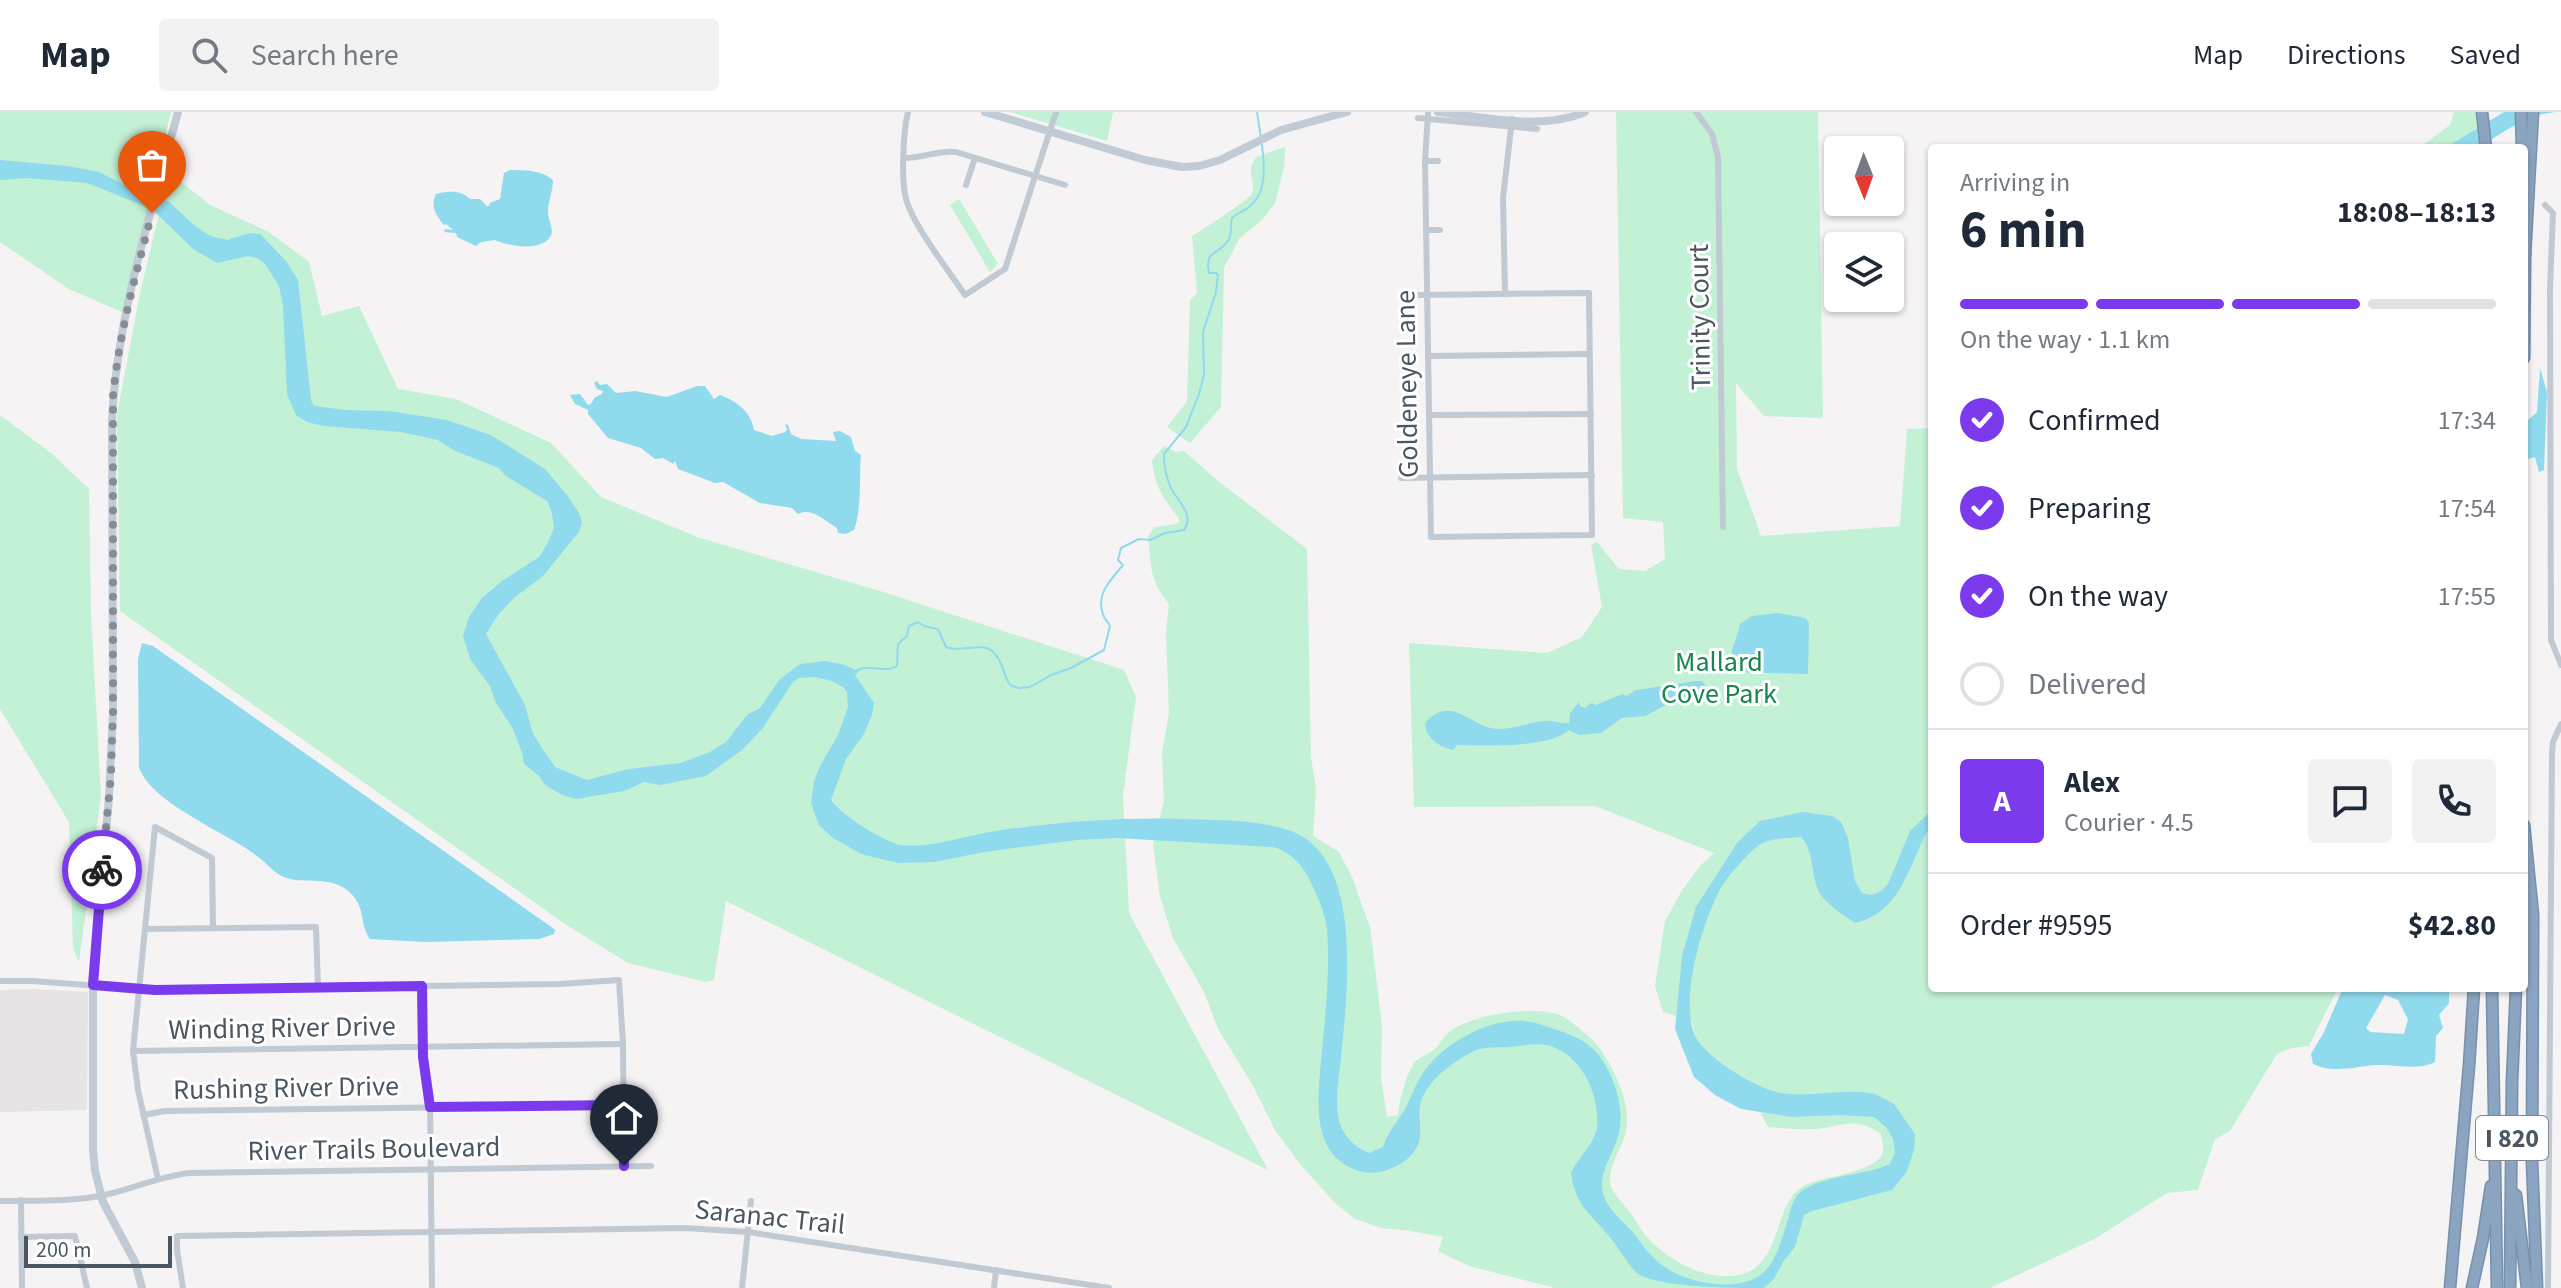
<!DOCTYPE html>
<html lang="en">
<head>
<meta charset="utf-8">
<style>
  body { margin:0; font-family:"Source Sans 3",sans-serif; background:#f2f2f3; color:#1f2937; height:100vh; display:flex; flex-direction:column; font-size:30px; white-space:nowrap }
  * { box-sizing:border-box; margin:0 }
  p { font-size:26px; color:#747a83 }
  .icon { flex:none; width:44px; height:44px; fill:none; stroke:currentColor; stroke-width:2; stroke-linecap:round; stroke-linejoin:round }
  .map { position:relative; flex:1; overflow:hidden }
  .panel { position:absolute; left:1928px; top:32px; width:600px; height:848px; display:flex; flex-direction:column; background:#fff; border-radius:8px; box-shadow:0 2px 6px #0004 }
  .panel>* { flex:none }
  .needle { width:52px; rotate:179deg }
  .tools { position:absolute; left:1824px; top:24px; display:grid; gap:16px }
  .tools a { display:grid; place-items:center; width:80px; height:80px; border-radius:8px; background:#fff; box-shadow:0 2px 6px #0004; font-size:40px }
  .scale { position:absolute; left:24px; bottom:20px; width:148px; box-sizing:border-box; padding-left:8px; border:4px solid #4a5661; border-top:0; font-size:22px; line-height:28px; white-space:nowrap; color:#4a5661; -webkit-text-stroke:6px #fff; paint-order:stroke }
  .pin { position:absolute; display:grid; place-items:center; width:68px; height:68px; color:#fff; margin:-82px -34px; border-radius:50% 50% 50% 0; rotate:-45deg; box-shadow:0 0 8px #0007 }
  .pin .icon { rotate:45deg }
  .courier { position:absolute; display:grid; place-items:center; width:80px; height:80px; margin:-40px; border:6px solid #7c3aed; border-radius:50%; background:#fff; color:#222; box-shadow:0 2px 10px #0007 }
  .summary em { font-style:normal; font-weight:700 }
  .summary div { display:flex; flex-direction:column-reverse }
  .summary { display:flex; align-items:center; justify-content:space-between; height:136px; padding:0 32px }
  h1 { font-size:52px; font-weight:700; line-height:60px }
  .bar { display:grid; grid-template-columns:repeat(4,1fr); gap:12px 8px; align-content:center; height:96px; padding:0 32px }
  .bar i { height:10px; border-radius:6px; background:#e0e1e3 }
  .bar .on { background:#7c3aed }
  .bar p { grid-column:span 4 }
  .line { display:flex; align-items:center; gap:20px; padding:0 32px; border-top:2px solid #e0e1e3 }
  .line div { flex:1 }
  .round { display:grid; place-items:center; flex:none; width:84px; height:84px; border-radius:8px; background:#f2f2f3 }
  ol { padding:0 32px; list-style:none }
  li { display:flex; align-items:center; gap:24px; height:88px }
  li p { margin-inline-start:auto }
  li .icon { padding:8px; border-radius:50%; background:#7c3aed; color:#fff; stroke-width:4 }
  li:last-child { color:#747a83 }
  li i { width:44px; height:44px; border:4px solid #e0e1e3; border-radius:50% }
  header { display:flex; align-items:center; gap:48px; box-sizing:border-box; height:112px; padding:0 40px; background:#fff; border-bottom:2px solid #e0e1e3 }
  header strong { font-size:38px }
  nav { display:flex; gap:44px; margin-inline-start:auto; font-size:28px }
  .search { width:560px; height:72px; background:#f2f2f3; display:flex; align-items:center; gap:20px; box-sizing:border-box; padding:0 28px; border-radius:8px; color:#747a83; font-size:30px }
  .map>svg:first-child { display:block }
  .education { fill:#e6e4e5 }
  .green { fill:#c3f1d5 }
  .water { fill:#90daee; fill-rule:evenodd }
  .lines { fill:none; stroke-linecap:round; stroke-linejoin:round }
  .stream { stroke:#90daee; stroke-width:2 }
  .highway-casing { stroke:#7690ad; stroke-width:13 }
  .street { stroke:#c1cad2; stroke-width:6 }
  .secondary { stroke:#c1cbd6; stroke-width:8 }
  .highway { stroke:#8ba5c1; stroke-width:10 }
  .done { stroke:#868d94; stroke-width:8; stroke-dasharray:0 14.4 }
  .route { stroke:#7c3aed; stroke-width:10 }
  .labels { text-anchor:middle; stroke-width:6; stroke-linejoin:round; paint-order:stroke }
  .shield { fill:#fff; stroke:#808990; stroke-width:2 }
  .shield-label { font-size:26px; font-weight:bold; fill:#4a5661 }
  .street-label { font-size:28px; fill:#4a5661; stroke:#fff }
  .park-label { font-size:28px; fill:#17864f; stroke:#fff }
</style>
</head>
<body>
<header>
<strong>Map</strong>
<div class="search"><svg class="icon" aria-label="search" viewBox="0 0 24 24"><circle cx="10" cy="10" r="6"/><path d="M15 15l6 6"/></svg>Search here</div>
<nav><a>Map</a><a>Directions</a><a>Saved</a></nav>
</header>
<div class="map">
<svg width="2561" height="1176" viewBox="0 0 2561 1176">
  <rect width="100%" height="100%" fill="#f5f3f3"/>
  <path class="education" d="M34,877L88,880L87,998L0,1000V878Z"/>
  <g class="green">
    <path d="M0,0H171L122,200L69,177L0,130Z"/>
    <path d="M1010,0H1113L1107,29Z"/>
    <path d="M1616,0H1818L1823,306L1764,304L1736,271L1737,357L1761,424L1900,414L1907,317L1932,316V876H2338L2309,934L2292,936L2277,942L2230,1019L2215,1027L2198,1078L2167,1081L2096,1126L1990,1176H1555L1469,1154L1438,1139L1443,1125L1411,1119L1381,1116L1355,1107L1336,1092L1300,1052L1275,1018L1252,972L1218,917L1204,880L1173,826L1160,784L1153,733L1164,689L1162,641L1169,601L1166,521L1169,492C1148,465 1152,456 1148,424L1155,415L1177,412L1180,408C1163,385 1155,377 1152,348L1164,334L1176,340L1184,339L1218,369L1307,437L1311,646L1316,676L1313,724L1339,740L1352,765L1370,815L1382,913L1381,966L1387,1005L1398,1003C1400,986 1405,966 1414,951C1418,945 1427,943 1434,938C1440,933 1443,924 1449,920C1475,901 1530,894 1560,903C1568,906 1597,930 1601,938C1616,961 1633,995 1625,1023C1620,1040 1606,1057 1611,1075C1614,1083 1624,1092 1629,1099C1635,1107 1640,1117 1646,1124C1667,1147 1699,1166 1731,1164C1784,1161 1770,1096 1802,1075C1821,1063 1877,1062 1883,1040C1884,1034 1882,1028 1881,1022C1854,1003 1842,1015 1814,1017C1799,1018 1783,1016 1768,1015L1753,986L1699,938L1692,909L1663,900L1655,874L1665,809L1681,780L1700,754L1714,741L1595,694L1414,695L1409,531L1547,541L1582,525L1602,495L1591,433L1597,430L1619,457L1645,459L1665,447L1663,410L1623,406Z"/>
    <path d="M2454,0H2483L2492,36H2419L2450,13Z"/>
    <path d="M1285,35L1284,55L1275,91L1263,107L1239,127L1224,156L1221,295L1190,331L1167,315L1187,290L1190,188L1197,181L1192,124C1200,120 1249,87 1251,83C1256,74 1250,66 1251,57C1251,53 1254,49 1256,45Z"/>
    <path d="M169,60L210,93L269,120L309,150L322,204L359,194L398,277L456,287L551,331L601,385L697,425L880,479L1124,558L1136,585L1123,684L1129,801L1268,1058L726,789L714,868L706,870L628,851L568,814L120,499L117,302L140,181Z"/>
    <path d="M959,87L998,152L990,160L950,93Z"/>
    <path d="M0,303L51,341L89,377L91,502L101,684L79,850L73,836L69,710L0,597Z"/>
  </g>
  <g class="water">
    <path d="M2504,0H2555L2537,3L2520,10L2477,36H2445Z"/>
    <path d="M0,48L68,54L99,60L146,84L168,89L194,113L210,124L227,128L250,121L260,122L286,149L298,168L311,288L314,294L346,298L389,299L447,308L491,323L545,357L567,383L579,401L582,411L579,420L542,465L515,485L498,503L486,522L525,593L533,622L544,639L555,655L587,668L629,657L680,651L710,640L726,630L748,602L759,597L780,567L800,552L825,549L845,553L855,558L862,556L855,563L874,591L872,603L864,622L846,647L831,688C842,703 883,730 901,733C931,737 966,723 996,719C1068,708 1141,704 1213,708C1239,709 1266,710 1291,719C1365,747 1347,883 1341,945C1339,966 1334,991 1340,1012C1345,1026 1355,1035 1369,1041L1383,1035C1387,1022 1396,1011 1404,999C1411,986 1415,973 1423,961C1441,934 1483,909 1516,909C1528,908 1540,912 1551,916C1570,922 1585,927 1598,942C1615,964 1627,1001 1617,1028C1609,1050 1594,1068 1607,1091C1613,1101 1623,1110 1631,1118C1638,1126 1643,1135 1650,1142C1665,1160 1692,1170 1715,1172C1769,1176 1776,1149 1789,1103C1792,1093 1794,1084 1803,1078C1828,1062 1864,1064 1890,1052L1895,1040L1893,1027L1886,1015L1874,1005L1838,1003L1792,1005L1741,997L1715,983L1694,965L1675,917L1682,844L1696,795L1737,731L1760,709L1803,700L1832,704L1841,710L1848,726L1855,769L1862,781L1872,783L1881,779L1888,772L1910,719L1932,698V717L1926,721C1908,758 1899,801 1855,811C1844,803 1833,797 1824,787C1809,770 1816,740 1801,725C1787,727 1771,725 1759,733C1749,740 1728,764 1722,774C1703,808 1680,883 1694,921C1702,944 1754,975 1777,980C1797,986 1839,978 1862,980L1875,982L1894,992L1915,1022L1914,1038L1906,1061L1892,1078L1812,1099L1804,1103L1795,1135L1783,1150L1774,1167L1764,1176C1732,1176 1661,1176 1638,1162C1626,1151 1619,1135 1608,1123C1587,1097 1577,1097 1571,1061C1578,1045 1595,1032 1597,1014C1600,982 1580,940 1546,933C1535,931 1521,934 1510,935C1498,936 1485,934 1474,939C1456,948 1433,965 1424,982C1415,998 1423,1014 1419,1030C1413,1051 1380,1066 1359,1059C1306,1042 1319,980 1322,938C1326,899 1330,856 1327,817C1325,801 1318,785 1311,771C1304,754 1291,740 1273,735L1116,726L1077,728L984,740L935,750L898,751L861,742L833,726L819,713L811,691L814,669L820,654L838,623L848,595L847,580L843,575L832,569L815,565L799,566L793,570L762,617L742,638L706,664L660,673L644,670L624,679L576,687L562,683L545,673L538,663L524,652L522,641L512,615L496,591L490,574L470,547L463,524L469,505L482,486L502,469L539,445L547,432L554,416L552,401L547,389L506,364L499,356L455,339L438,328L401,320L323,314L307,310L296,303L287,282L283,194L279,174L265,152L257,146L248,144L217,151L193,137L158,103L142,93L87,71L26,66L0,68Z"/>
    <path d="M510,58C524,58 542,58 553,68C553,79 548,90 548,100C548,109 555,117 550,125C541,140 507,134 495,128L481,130L476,134L457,125L456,121L444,120L445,117L453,118L446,112L444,113C436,104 430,94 436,82C449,79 460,78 470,87H480L488,95L490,91L500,87L504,61Z"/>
    <path d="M2540,256L2547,280L2544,358L2539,360L2535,345L2524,348V312L2537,300Z"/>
    <path d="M597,269L600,273L607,272L616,281L635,279L667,285L697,274H705L714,287L720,283C737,289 751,300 754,318L772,324L785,320L787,317L785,312L788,313L791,322L801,327L836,329L833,320L840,319L851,325L855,339L861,343C859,365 862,398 854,418L846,422L838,421L837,416C824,409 813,395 798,402L792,396L760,391L723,370L715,371L678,357L675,349L673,352L663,346L655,347L641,336L608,326L588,302V298L575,292L570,283L580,282L588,293L591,292L595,285L602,282L603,279L597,277L594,271Z"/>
    <path d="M1778,501L1805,506L1809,511L1808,562L1732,560C1727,542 1736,531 1740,512L1752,504Z"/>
    <path d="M142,531L153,534L550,814L555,818L554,822L539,827L425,830L370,827C358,809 367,794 347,778C329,764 307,772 287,766C275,763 267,751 257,744C228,721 150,691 139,655L138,547Z"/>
    <path d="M1696,569H1702L1706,574V580L1673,593H1666L1645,604L1622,606L1601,621L1579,623L1569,618C1550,636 1484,634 1457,633L1453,638C1439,635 1426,626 1425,611C1453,580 1471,618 1500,617C1513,617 1530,610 1544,609C1553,608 1560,612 1569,611L1570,601L1579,590L1580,594L1585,596L1591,591L1595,593L1623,582L1626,584L1636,578Z"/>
    <path d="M2343,876H2449V891L2439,903L2443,916L2436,924L2435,950C2418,959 2396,952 2377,953C2357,954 2333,962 2313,952L2311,942L2324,920ZM2385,883L2398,888L2408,907L2404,922L2370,920L2366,916Z"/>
  </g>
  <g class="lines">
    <g class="stream">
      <path d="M1257,0L1261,26"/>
      <path d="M859,557C872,553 886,561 897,554L898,532L907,524L909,514L918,510L924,514L938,517L946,535C963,542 984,527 996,543C1003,552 1004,564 1010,573L1019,576L1030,575L1051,563L1071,556L1104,538L1110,514C1108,510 1104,507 1103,502C1095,483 1112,466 1123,453L1118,448L1121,436L1139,427L1150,428L1165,421L1184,418C1195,402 1178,390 1171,376C1166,365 1164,354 1164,342L1186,315L1199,282L1204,263L1203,220L1216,180L1218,163L1216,161H1209C1204,136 1220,144 1229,127C1232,121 1230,113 1232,106C1238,101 1244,99 1249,95C1268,81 1264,53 1262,33"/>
    </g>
    <g class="highway-casing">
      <g id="highway">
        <path d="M2482,0L2486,36"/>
        <path d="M2521,0L2522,36"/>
        <path d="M2525,143L2533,0"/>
        <path d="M2524,246L2525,140"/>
        <path d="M2524,713L2533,803L2532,1050L2537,1176"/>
        <path d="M2492,876L2497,1176"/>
        <path d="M2516,1083L2527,1176"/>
        <path d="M2450,1176L2469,954L2474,876"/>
        <path d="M2472,1176L2483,1126L2491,1074"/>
        <path d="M2510,1176L2512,970L2516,876"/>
      </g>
    </g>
    <g class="street">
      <path d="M908,0C903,20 901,68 906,87C913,113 949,159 965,183L1005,157L1056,0"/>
      <path d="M1696,0L1712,22L1718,45L1723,415"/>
      <path d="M1418,6L1537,17"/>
      <path d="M905,46C922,46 939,38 956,40L1065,73"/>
      <path d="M1425,49H1438"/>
      <path d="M966,73L975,46"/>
      <path d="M2545,93L2553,101L2550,176L2551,528L2561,553"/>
      <path d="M1426,118H1440"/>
      <path d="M1505,182L1503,86L1512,7"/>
      <path d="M1402,183C1464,183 1527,181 1589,181L1592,423L1431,425L1425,49L1428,0"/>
      <path d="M1428,244L1589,242"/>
      <path d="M1429,303L1591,302"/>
      <path d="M1401,366L1592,363"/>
      <path d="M145,817L316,815L318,876"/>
      <path d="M0,869H32L155,878L560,872L619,868L623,932L624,1054"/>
      <path d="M422,874L423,951L430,985L432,1176"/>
      <path d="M133,939L623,932"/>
      <path d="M143,1003L165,999L622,993"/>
      <path d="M158,1067L138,978L133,939L155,715L212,746L213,816"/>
      <path d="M21,1088L22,1176"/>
      <path d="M0,1089C33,1088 67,1090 100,1084C131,1078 159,1064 190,1061L651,1054"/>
      <path d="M21,1125L75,1124L87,1176"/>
      <path d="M183,1176L177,1138V1124L685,1116L748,1120L1109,1176"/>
      <path d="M742,1176L751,1089"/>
      <path d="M994,1176L996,1158"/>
      <path d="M2548,1176L2552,641L2553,630L2561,612"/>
    </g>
    <g class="secondary">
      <path d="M985,0L1145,48L1182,55L1199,54L1220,48L1281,18L1347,0"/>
      <path d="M1438,0C1486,5 1541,19 1585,0"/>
      <path d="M142,1176L135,1150L103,1090L95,1059L93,1038V873L109,685L113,600L112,308C117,203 151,101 178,0"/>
    </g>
    <use href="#highway" class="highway"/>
  </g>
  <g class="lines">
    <path class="done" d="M102,758L111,663L113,600V284C119,221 136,162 152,101"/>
    <path class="route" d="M102,758L93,873L155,878L422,874L423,945L430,995L622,993L624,1054"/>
  </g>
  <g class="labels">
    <rect class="shield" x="2476" y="1004" width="72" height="44" rx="6"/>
    <g class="shield-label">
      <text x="2512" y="1035">I 820</text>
    </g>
    <g class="street-label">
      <text transform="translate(1699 205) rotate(-91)" y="10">Trinity Court</text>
      <text transform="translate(1406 272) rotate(-91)" y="10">Goldeneye Lane</text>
      <text transform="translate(282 915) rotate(-1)" y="10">Winding River Drive</text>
      <text transform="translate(286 975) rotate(-1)" y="10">Rushing River Drive</text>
      <text transform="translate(374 1036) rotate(-1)" y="10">River Trails Boulevard</text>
      <text transform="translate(770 1104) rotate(6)" y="10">Saranac Trail</text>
    </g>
    <g class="park-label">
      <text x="1719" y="559">Mallard<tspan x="1719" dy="32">Cove Park</tspan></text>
    </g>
  </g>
</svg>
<div class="tools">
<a><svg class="needle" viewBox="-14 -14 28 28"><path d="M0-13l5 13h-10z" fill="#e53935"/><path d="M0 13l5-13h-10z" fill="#747a83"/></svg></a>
<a><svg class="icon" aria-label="layers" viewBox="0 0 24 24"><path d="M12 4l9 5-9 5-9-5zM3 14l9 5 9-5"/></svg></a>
</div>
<div class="scale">200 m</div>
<div class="pin" style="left:152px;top:101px;background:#ea580c"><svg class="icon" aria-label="bag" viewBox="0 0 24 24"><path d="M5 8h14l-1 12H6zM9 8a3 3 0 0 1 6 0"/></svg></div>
<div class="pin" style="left:624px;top:1054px;background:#1f2937"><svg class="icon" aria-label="home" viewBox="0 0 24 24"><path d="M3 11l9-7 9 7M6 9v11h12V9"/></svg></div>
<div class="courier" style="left:102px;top:758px"><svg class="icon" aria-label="bike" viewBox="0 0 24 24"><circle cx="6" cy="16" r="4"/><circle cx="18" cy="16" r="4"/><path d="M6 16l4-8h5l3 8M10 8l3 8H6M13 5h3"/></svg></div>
<section class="panel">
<div class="summary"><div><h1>6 min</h1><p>Arriving in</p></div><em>18:08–18:13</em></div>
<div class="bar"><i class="on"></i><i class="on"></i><i class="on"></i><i></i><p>On the way · 1.1 km</p></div>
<ol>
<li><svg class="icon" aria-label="check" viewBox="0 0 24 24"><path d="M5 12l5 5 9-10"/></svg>Confirmed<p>17:34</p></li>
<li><svg class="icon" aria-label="check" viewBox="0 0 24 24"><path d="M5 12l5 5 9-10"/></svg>Preparing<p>17:54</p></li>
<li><svg class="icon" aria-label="check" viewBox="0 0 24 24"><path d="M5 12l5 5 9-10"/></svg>On the way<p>17:55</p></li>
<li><i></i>Delivered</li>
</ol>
<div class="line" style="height:144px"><b class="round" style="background:#7c3aed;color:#fff">A</b><div><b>Alex</b><p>Courier · 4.5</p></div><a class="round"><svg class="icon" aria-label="chat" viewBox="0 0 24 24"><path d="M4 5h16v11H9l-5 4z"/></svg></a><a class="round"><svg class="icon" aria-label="phone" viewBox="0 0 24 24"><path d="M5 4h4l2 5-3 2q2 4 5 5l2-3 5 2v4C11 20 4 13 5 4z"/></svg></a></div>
<div class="line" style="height:104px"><div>Order #9595</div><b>$42.80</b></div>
</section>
</div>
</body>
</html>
